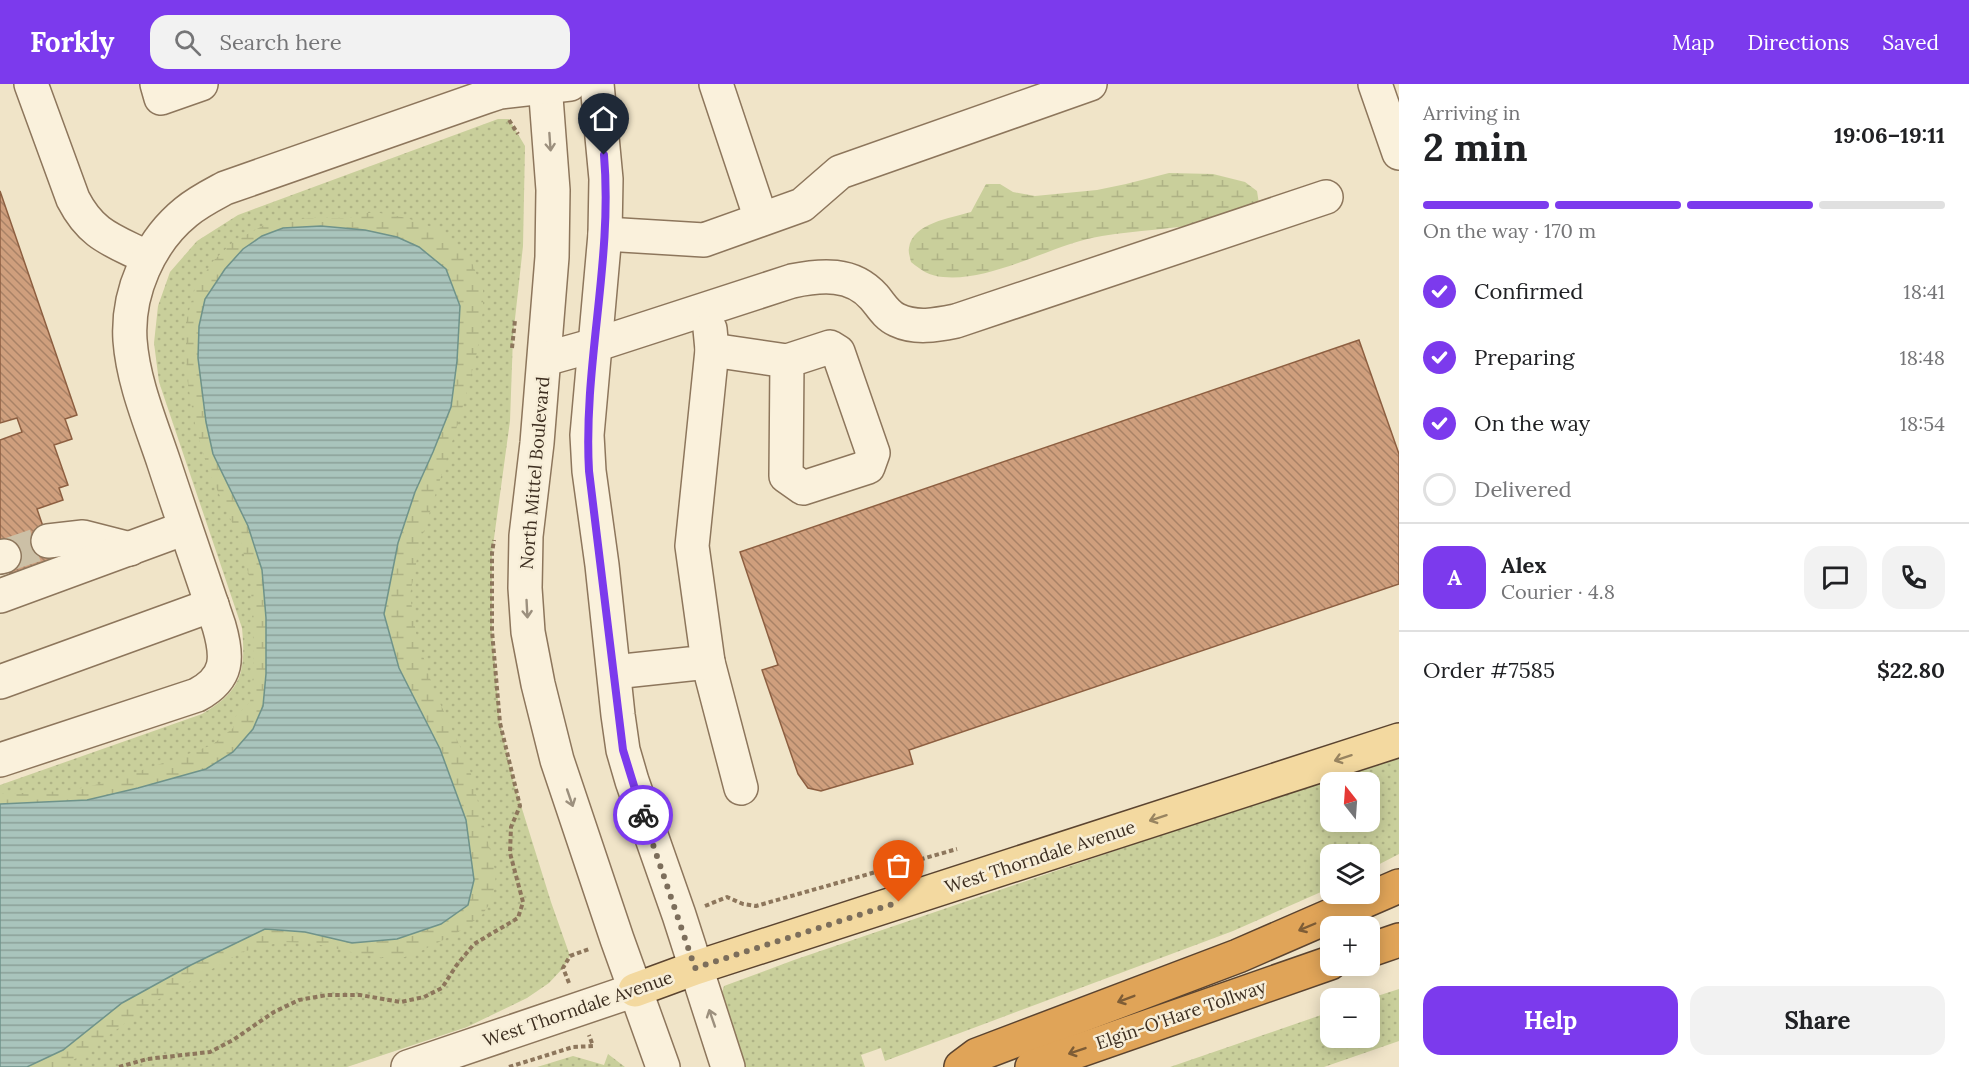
<!DOCTYPE html>
<html lang="en">
<head>
<meta charset="utf-8">
<style>
  body { margin:0; font-family:Lora,serif; background:#f2f2f2; color:#202124; height:100vh; display:flex; flex-direction:column; font-size:22px; white-space:nowrap }
  * { box-sizing:border-box; margin:0 }
  p { font-size:20px; color:#757577 }
  .icon { flex:none; width:33px; height:33px; fill:none; stroke:currentColor; stroke-width:2; stroke-linecap:round; stroke-linejoin:round }
  .map { position:relative; flex:1; overflow:hidden }
  .side { display:flex; flex-direction:column; background:#fff; width:570px }
  .side>* { flex:none }
  .needle { width:39px; rotate:343deg }
  .controls { position:absolute; left:1320px; top:688px; display:grid; gap:12px }
  .controls a { display:grid; place-items:center; width:60px; height:60px; border-radius:12px; background:#fff; box-shadow:0 3px 15px #0003; font-size:30px }
  .pin { position:absolute; display:grid; place-items:center; width:51px; height:51px; color:#fff; margin:-62px -26px; border-radius:50% 50% 50% 0; rotate:-45deg; box-shadow:0 0 6px #0007 }
  .pin .icon { rotate:45deg }
  .courier { position:absolute; display:grid; place-items:center; width:60px; height:60px; margin:-30px; border:4px solid #7c3aed; border-radius:50%; background:#fff; color:#222; box-shadow:0 2px 8px #0007 }
  .summary em { font-style:normal; font-weight:700 }
  .summary div { display:flex; flex-direction:column-reverse }
  .summary { display:flex; align-items:center; justify-content:space-between; height:102px; padding:0 24px }
  h1 { font-size:39px; font-weight:700; line-height:45px }
  .bar { display:grid; grid-template-columns:repeat(4,1fr); gap:9px 6px; align-content:center; height:72px; padding:0 24px }
  .bar i { height:8px; border-radius:4px; background:#e0e0e0 }
  .bar .current { background:#7c3aed }
  .bar p { grid-column:span 4 }
  .line { display:flex; align-items:center; gap:15px; padding:0 24px; border-top:2px solid #e0e0e0 }
  .line div { flex:1 }
  .round { display:grid; place-items:center; flex:none; width:63px; height:63px; border-radius:18px; background:#f2f2f2 }
  ol { padding:0 24px; list-style:none }
  li { display:flex; align-items:center; gap:18px; height:66px }
  li p { margin-inline-start:auto }
  li .icon { padding:6px; border-radius:50%; background:#7c3aed; color:#fff; stroke-width:4 }
  li:last-child { color:#757577 }
  li i { width:33px; height:33px; border:3px solid #e0e0e0; border-radius:50% }
  .primary-button { display:flex; gap:12px; margin-top:auto; padding:12px 24px }
  .primary-button a { flex:1; height:69px; border-radius:18px; background:#7c3aed; color:#fff; font-size:24px; font-weight:700; line-height:69px; text-align:center }
  .primary-button a+a { background:#f2f2f2; color:#202124 }
  header { display:flex; align-items:center; gap:36px; box-sizing:border-box; height:84px; padding:0 30px; background:#7c3aed; color:#fff }
  header strong { font-size:28px }
  nav { display:flex; gap:33px; margin-inline-start:auto; font-size:21px }
  .search { width:420px; height:54px; background:#f2f2f2; display:flex; align-items:center; gap:15px; box-sizing:border-box; padding:0 21px; border-radius:18px; color:#757577; font-size:22px }
  main { display:flex; flex:1; min-height:0 }
  .map>svg:first-child { display:block }
  .grass { fill:url(#grass-dots); fill-rule:evenodd }
  .wetland { fill:url(#wetland-marsh) }
  .water { fill:url(#water-rules); stroke:#6f938a; stroke-width:1.5 }
  .building { fill:url(#building-back-hatch); stroke:#8d5f41; stroke-width:1.5 }
  .lines { fill:none; stroke-linecap:round; stroke-linejoin:round }
  .minor-tunnel { stroke:#ccc0a6; stroke-width:33; stroke-dasharray:33 16; stroke-linecap:butt }
  .minor-casing { stroke:#8d765c; stroke-width:36 }
  .major-casing { stroke:#5b4430; stroke-width:36 }
  .highway-casing { stroke:#5b4430; stroke-width:36 }
  .path { stroke:#8d765c; stroke-width:4; stroke-dasharray:4.5 3; stroke-linecap:butt }
  .minor { stroke:#faf1dc; stroke-width:33 }
  .major { stroke:#f3d9a0; stroke-width:33 }
  .highway { stroke:#e0a458; stroke-width:33 }
  .oneway { stroke:#9c907e }
  .oneway2 { stroke:#988460 }
  .oneway3 { stroke:#7e5d36 }
  .done { stroke:#7c6e5b; stroke-width:6; stroke-dasharray:0 10.8 }
  .route { stroke:#7c3aed; stroke-width:8 }
  .labels { text-anchor:middle; stroke-width:5; stroke-linejoin:round; paint-order:stroke }
  .street-label { font-size:18px; fill:#3d2e20; stroke:#f7eed8 }
</style>
</head>
<body>
<header>
<strong>Forkly</strong>
<div class="search"><svg class="icon" aria-label="search" viewBox="0 0 24 24"><circle cx="10" cy="10" r="6"/><path d="M15 15l6 6"/></svg>Search here</div>
<nav><a>Map</a><a>Directions</a><a>Saved</a></nav>
</header>
<main>
<div class="map">
<svg width="1399" height="983" viewBox="0 0 1399 983">
  <defs>
    <pattern id="grass-dots" width="8" height="8" patternUnits="userSpaceOnUse" patternTransform="scale(1.5)"><rect width="8" height="8" fill="#c9cf9b"/><path d="M2 2h.1M6 6h.1" fill="none" stroke="#aeb285" stroke-width="1.8" stroke-linecap="round"/></pattern>
    <pattern id="wetland-marsh" width="20" height="14" patternUnits="userSpaceOnUse" patternTransform="scale(1.5)"><rect width="20" height="14" fill="#c9cf9b"/><path d="M1 5h8M5 5V1M11 12h8M15 12V8" fill="none" stroke="#aeb285"/></pattern>
    <pattern id="water-rules" width="6" height="5" patternUnits="userSpaceOnUse" patternTransform="scale(1.5)"><rect width="6" height="5" fill="#a9c4bc"/><path d="M0 2.5h6" fill="none" stroke="#8ba098"/></pattern>
    <pattern id="building-back-hatch" width="6" height="6" patternUnits="userSpaceOnUse" patternTransform="scale(1.5)"><rect width="6" height="6" fill="#cf9f7d"/><path d="M-1 5l2 2M0 0l6 6M5-1l2 2" fill="none" stroke="#a98266"/></pattern>
  </defs>
  <rect width="100%" height="100%" fill="#f0e4c8"/>
  <g class="grass">
    <path d="M498,35H509L525,62L523,162L513,253L510,337L492,469V547L500,639L514,699L551,818L570,872L563,884L549,899L527,914L467,943L347,983H0V701L202,630C242,607 246,588 242,544L159,298L154,259L158,222L170,188L197,157L238,131Z"/>
    <path d="M1399,670V770L1370,785V771H1330V804L1233,847L885,977L881,964L861,971L865,983H744L720,916L724,902L794,876ZM1330,699H1370V738H1330Z"/>
    <path d="M1399,905V957L1324,983H1170L1330,928V954H1370L1368,915Z"/>
    <path d="M608,970L625,983H537L573,972L604,981Z"/>
  </g>
  <g class="wetland">
    <path d="M1169,89L1213,90L1245,98L1257,107L1259,120C1242,126 1224,135 1207,138C1172,146 1137,146 1102,152C1052,160 993,198 943,193C929,192 921,186 911,178C910,173 908,168 909,164C912,139 951,134 971,128L986,100H1000L1013,108L1035,112L1097,106L1126,100Z"/>
    <path d="M364,129H380L407,134L434,144L455,159L472,179L483,206V226L477,268L460,333L420,459L410,511L416,549L433,604L469,682L496,790L493,815L482,831L457,849L415,870L394,876L351,868L312,859L281,858L242,868L152,919L84,970L60,983H0V710L68,707L104,699L172,676L212,661L233,644L235,633L250,618L254,582L251,501L241,458L208,386L195,340L188,301L186,272V238L195,204L213,177L233,158L268,139L309,134H351Z"/>
  </g>
  <path class="water" d="M321,142L365,146L397,153L419,163L446,185L460,222L457,277L451,323L433,368L415,408L398,459L384,530L399,584L440,665L466,736L474,796L468,821L441,840L397,855L352,859L305,848L265,845L191,881L122,919L63,966L27,983H0V720L87,716L138,704L206,685L233,668L253,645L263,622L266,590V534L262,486L248,442L213,370L206,338L198,274L199,242L205,215L225,185L243,165L262,152L283,144Z"/>
  <g class="building">
    <path d="M0,107L77,331L65,335L72,355L54,361L68,401L59,404L63,416L37,425L57,483L13,498L0,460V356L22,348L17,334L0,339Z"/>
    <path d="M1359,256L1399,370V500L909,666L913,680L821,707L808,704L798,690L762,586L778,581L740,468Z"/>
  </g>
  <g class="lines">
    <path class="minor-tunnel" d="M4,472L48,457"/>
    <g class="minor-casing">
      <g id="minor">
        <path d="M31,0L73,115C92,152 113,156 148,174"/>
        <path d="M157,0L161,14L201,0"/>
        <path d="M545,0L553,106L552,173L537,359L526,452L525,504L528,548L538,600L557,676L617,855L663,983"/>
        <path d="M597,0L606,95L605,150L587,351L589,387L602,481L618,631L623,666L632,697L679,831L728,983"/>
        <path d="M716,0L761,135"/>
        <path d="M1375,0L1399,69"/>
        <path d="M605,150L704,156L802,121L840,88L1090,0"/>
        <path d="M712,266L787,277L830,263L838,268L873,369L868,383L803,404L786,392L787,277"/>
        <path d="M545,275L595,261L792,197C821,191 852,188 874,213C881,221 886,231 897,236C916,245 936,241 956,237L1326,113"/>
        <path d="M48,457L83,453L130,465"/>
        <path d="M0,473L4,472"/>
        <path d="M0,512L185,444"/>
        <path d="M708,578L741,704"/>
        <path d="M614,588L708,578L692,462L712,266L710,245"/>
        <path d="M0,598L212,521"/>
        <path d="M0,676L197,611C229,594 228,573 219,542C201,488 182,434 164,379C151,340 133,298 130,256C127,209 149,158 186,128C198,118 212,111 225,104L485,13L500,8L570,0"/>
        <path d="M408,983L635,906"/>
      </g>
    </g>
    <g class="major-casing">
      <path id="major" d="M635,906L695,884L1399,656"/>
    </g>
    <g class="highway-casing">
      <g id="highway">
        <path d="M1370,866L1399,856"/>
        <path d="M961,983L977,971L1238,872L1399,802"/>
        <path d="M1032,983L1330,879"/>
      </g>
    </g>
    <g class="path">
      <path d="M509,36L518,50"/>
      <path d="M512,264L515,236"/>
      <path d="M705,822L727,813L743,820L756,822L957,765"/>
      <path d="M569,899L563,884L570,872L589,865"/>
      <path d="M119,983L147,975L210,968L233,956L274,928L299,916L327,911H360L401,918L424,913L442,904L456,882L474,860L518,834L523,818L510,769L511,743L520,722L500,639L492,547V469L494,456"/>
      <path d="M509,983L573,963L593,962L589,951"/>
    </g>
    <use href="#minor" class="minor"/>
    <use href="#major" class="major"/>
    <use href="#highway" class="highway"/>
  </g>
  <defs><path id="oneway-shaft" d="M-6 0H5M1.5-3L5.5 0L1.5 3" fill="none" stroke-width="1.6" stroke-linecap="round" stroke-linejoin="round" transform="scale(1.5)"/></defs>
  <g class="oneway">
    <use href="#oneway-shaft" transform="translate(550 58) rotate(86)"/>
    <use href="#oneway-shaft" transform="translate(527 525) rotate(87)"/>
    <use href="#oneway-shaft" transform="translate(570 714) rotate(71)"/>
    <use href="#oneway-shaft" transform="translate(712 934) rotate(-109)"/>
  </g>
  <g class="oneway2">
    <use href="#oneway-shaft" transform="translate(1343 674) rotate(162)"/>
    <use href="#oneway-shaft" transform="translate(1158 734) rotate(162)"/>
  </g>
  <g class="oneway3">
    <use href="#oneway-shaft" transform="translate(1307 843) rotate(157)"/>
    <use href="#oneway-shaft" transform="translate(1126 915) rotate(159)"/>
    <use href="#oneway-shaft" transform="translate(1077 967) rotate(161)"/>
  </g>
  <g class="lines">
    <path class="done" d="M643,731L695,884L899,818"/>
    <path class="route" d="M604,71C613,177 583,281 589,387L623,666L643,731"/>
  </g>
  <g class="labels">
    <g class="street-label">
      <text transform="translate(535 389) rotate(-85)" y="6">North Mittel Boulevard</text>
      <text transform="translate(1040 773) rotate(-18)" y="6">West Thorndale Avenue</text>
      <text transform="translate(578 925) rotate(-19)" y="6">West Thorndale Avenue</text>
      <text transform="translate(1181 931) rotate(-19)" y="6">Elgin-O'Hare Tollway</text>
    </g>
  </g>
</svg>
<div class="controls">
<a><svg class="needle" viewBox="-14 -14 28 28"><path d="M0-13l5 13h-10z" fill="#e53935"/><path d="M0 13l5-13h-10z" fill="#757577"/></svg></a>
<a><svg class="icon" aria-label="layers" viewBox="0 0 24 24"><path d="M12 4l9 5-9 5-9-5zM3 14l9 5 9-5"/></svg></a>
<a>+</a>
<a>−</a>
</div>
<div class="pin" style="left:899px;top:818px;background:#ea580c"><svg class="icon" aria-label="bag" viewBox="0 0 24 24"><path d="M5 8h14l-1 12H6zM9 8a3 3 0 0 1 6 0"/></svg></div>
<div class="pin" style="left:604px;top:71px;background:#1f2937"><svg class="icon" aria-label="home" viewBox="0 0 24 24"><path d="M3 11l9-7 9 7M6 9v11h12V9"/></svg></div>
<div class="courier" style="left:643px;top:731px"><svg class="icon" aria-label="bike" viewBox="0 0 24 24"><circle cx="6" cy="16" r="4"/><circle cx="18" cy="16" r="4"/><path d="M6 16l4-8h5l3 8M10 8l3 8H6M13 5h3"/></svg></div>
</div>
<section class="side">
<div class="summary"><div><h1>2 min</h1><p>Arriving in</p></div><em>19:06–19:11</em></div>
<div class="bar"><i class="current"></i><i class="current"></i><i class="current"></i><i></i><p>On the way · 170 m</p></div>
<ol>
<li><svg class="icon" aria-label="check" viewBox="0 0 24 24"><path d="M5 12l5 5 9-10"/></svg>Confirmed<p>18:41</p></li>
<li><svg class="icon" aria-label="check" viewBox="0 0 24 24"><path d="M5 12l5 5 9-10"/></svg>Preparing<p>18:48</p></li>
<li><svg class="icon" aria-label="check" viewBox="0 0 24 24"><path d="M5 12l5 5 9-10"/></svg>On the way<p>18:54</p></li>
<li><i></i>Delivered</li>
</ol>
<div class="line" style="height:108px"><b class="round" style="background:#7c3aed;color:#fff">A</b><div><b>Alex</b><p>Courier · 4.8</p></div><a class="round"><svg class="icon" aria-label="chat" viewBox="0 0 24 24"><path d="M4 5h16v11H9l-5 4z"/></svg></a><a class="round"><svg class="icon" aria-label="phone" viewBox="0 0 24 24"><path d="M5 4h4l2 5-3 2q2 4 5 5l2-3 5 2v4C11 20 4 13 5 4z"/></svg></a></div>
<div class="line" style="height:78px"><div>Order #7585</div><b>$22.80</b></div>
<div class="primary-button"><a>Help</a><a>Share</a></div>
</section>
</main>
</body>
</html>
